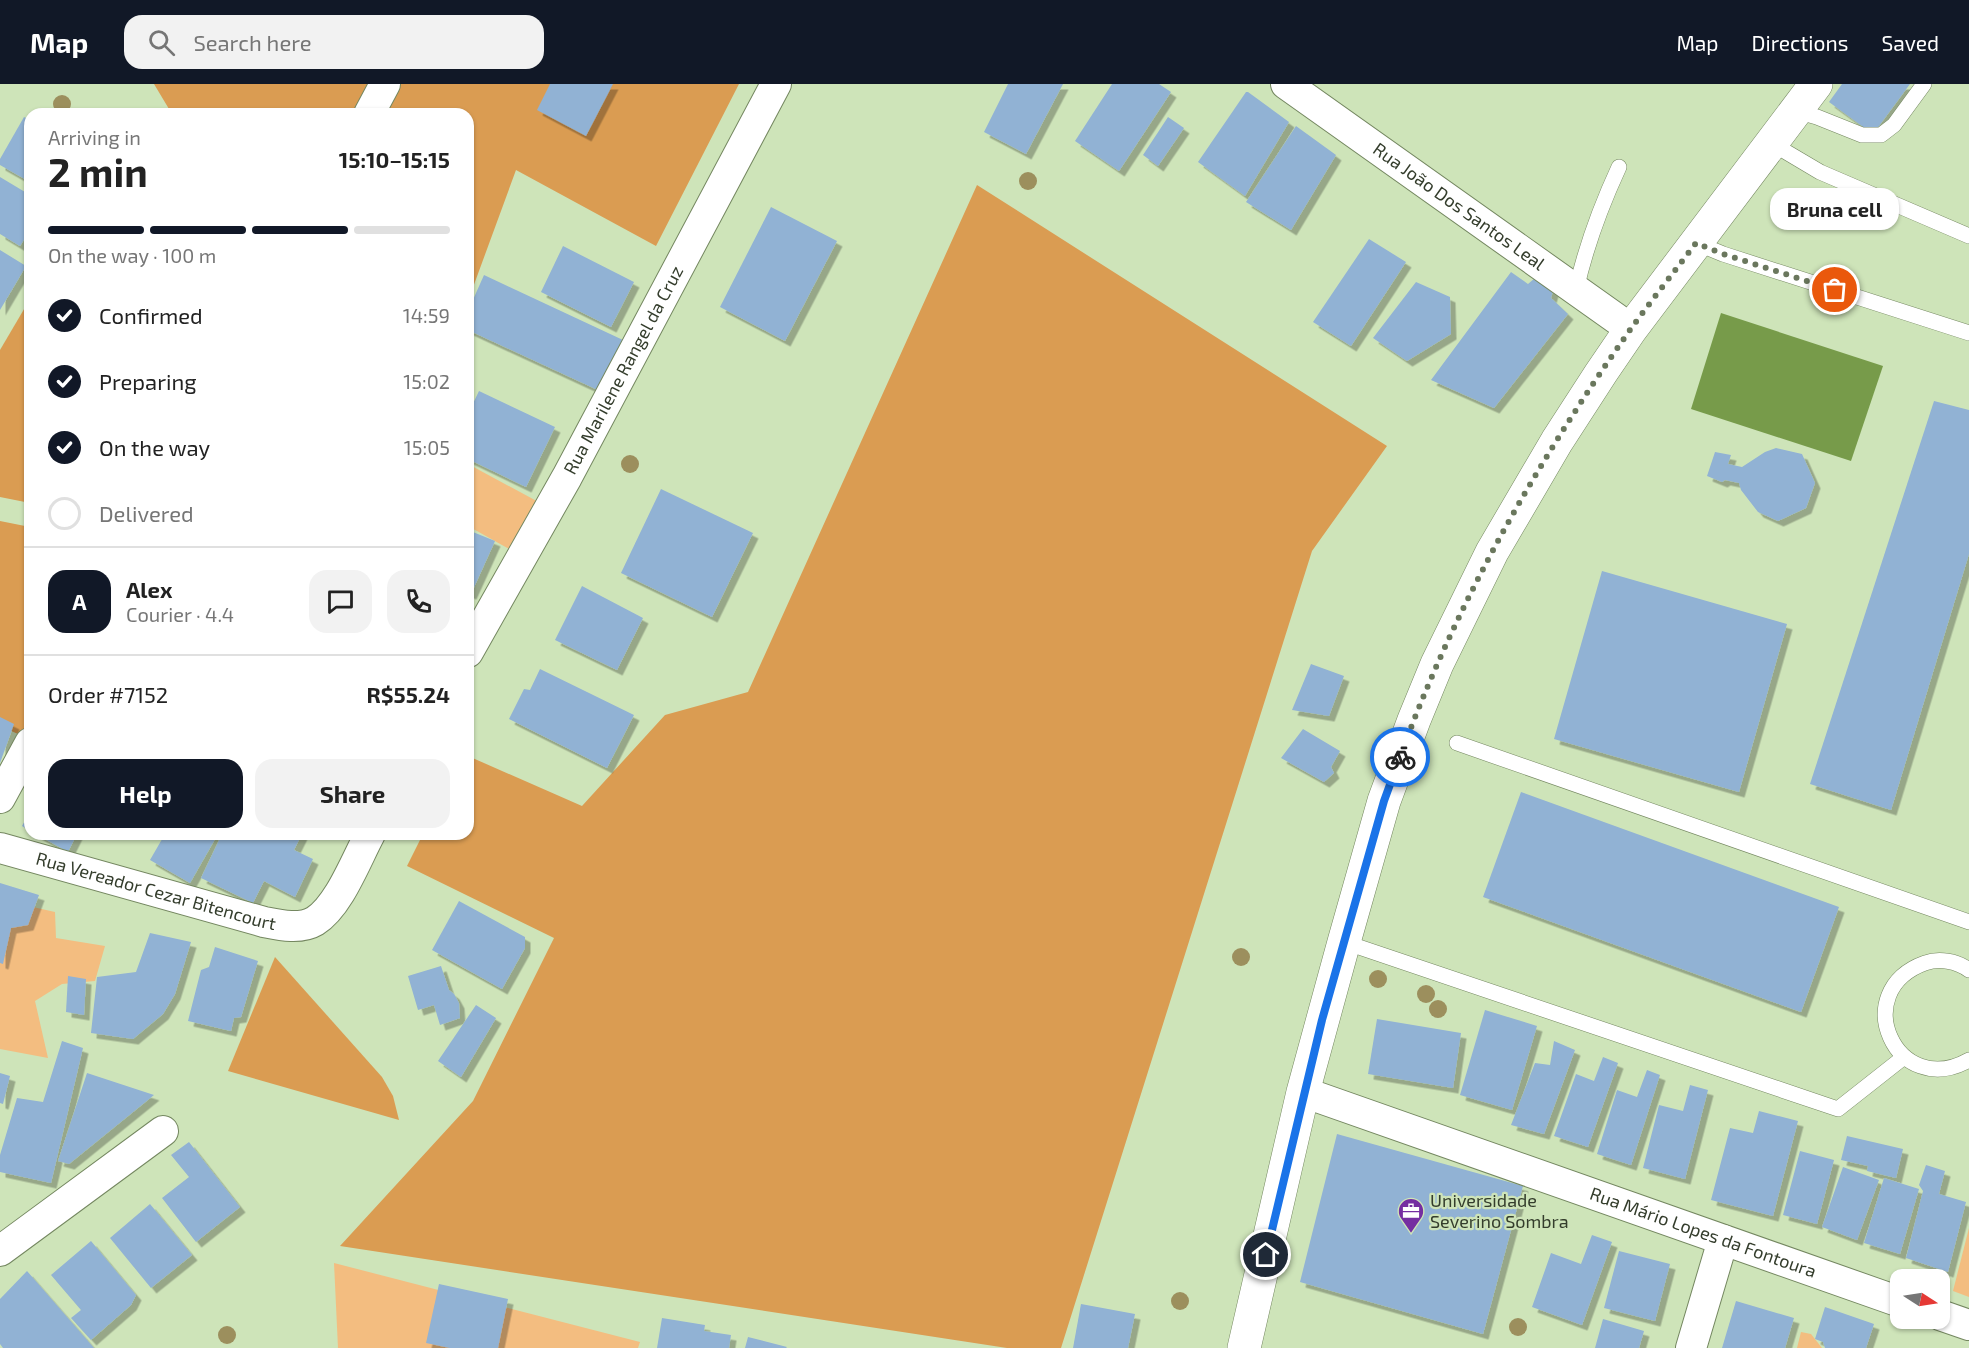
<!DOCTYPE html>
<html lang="en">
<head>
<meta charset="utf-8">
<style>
  body { margin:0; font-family:"Exo 2",sans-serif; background:#f2f2f2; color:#222; height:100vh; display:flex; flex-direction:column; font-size:22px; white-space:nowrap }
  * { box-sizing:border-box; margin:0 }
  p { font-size:20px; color:#767676 }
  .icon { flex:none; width:33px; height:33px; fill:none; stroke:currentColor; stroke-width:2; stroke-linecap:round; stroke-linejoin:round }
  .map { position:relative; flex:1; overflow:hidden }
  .side { position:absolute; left:24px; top:24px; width:450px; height:732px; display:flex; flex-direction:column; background:#fff; border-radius:18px; box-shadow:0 2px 4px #0004 }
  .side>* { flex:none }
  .needle { width:39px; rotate:102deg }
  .buttons { position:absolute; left:1890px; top:1185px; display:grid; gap:12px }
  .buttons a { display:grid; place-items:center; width:60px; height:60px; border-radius:12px; background:#fff; box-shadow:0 2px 4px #0004; font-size:30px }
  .pin { position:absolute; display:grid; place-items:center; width:51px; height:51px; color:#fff; margin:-26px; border:3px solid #fff; border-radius:50%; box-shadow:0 2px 6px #0007 }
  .courier { position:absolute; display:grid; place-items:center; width:60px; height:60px; margin:-30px; border:4px solid #1a73e8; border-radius:50%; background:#fff; color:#222; box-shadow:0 2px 8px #0007 }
  .bubble { position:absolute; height:42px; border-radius:18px; background:#fff; box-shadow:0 2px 4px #0004; font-size:20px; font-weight:700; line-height:42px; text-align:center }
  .overview em { font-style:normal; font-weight:700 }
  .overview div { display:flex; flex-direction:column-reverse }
  .overview { display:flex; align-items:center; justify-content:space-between; height:102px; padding:0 24px }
  h1 { font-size:39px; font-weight:700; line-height:45px }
  .bar { display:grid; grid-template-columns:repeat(4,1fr); gap:9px 6px; align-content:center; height:72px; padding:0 24px }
  .bar i { height:8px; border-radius:4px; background:#e0e0e0 }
  .bar .on { background:#111827 }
  .bar p { grid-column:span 4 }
  .line { display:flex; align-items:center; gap:15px; padding:0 24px; border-top:2px solid #e0e0e0 }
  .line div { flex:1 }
  .round { display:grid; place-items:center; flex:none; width:63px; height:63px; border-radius:18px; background:#f2f2f2 }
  ol { padding:0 24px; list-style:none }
  li { display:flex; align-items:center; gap:18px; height:66px }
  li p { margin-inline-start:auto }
  li .icon { padding:6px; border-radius:50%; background:#111827; color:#fff; stroke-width:4 }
  li:last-child { color:#767676 }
  li i { width:33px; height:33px; border:3px solid #e0e0e0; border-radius:50% }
  .action { display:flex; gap:12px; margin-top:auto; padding:12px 24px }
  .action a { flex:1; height:69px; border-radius:18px; background:#111827; color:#fff; font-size:24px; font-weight:700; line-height:69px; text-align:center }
  .action a+a { background:#f2f2f2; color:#222 }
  header { display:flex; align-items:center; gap:36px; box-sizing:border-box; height:84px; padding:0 30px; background:#111827; color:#fff }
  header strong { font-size:28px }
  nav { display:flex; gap:33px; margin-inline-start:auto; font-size:21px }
  .search { width:420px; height:54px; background:#f2f2f2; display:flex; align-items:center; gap:15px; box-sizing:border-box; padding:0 21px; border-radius:18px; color:#767676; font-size:22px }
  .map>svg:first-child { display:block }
  .green { fill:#f3bd80 }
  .forest { fill:#da9c52 }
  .water { fill:#779b4a }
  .building { fill:#91b2d4; filter:url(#shadow) }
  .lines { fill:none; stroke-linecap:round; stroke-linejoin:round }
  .service-casing { stroke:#748760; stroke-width:16 }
  .minor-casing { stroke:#748760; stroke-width:32 }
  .primary-casing { stroke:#748760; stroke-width:34 }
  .service { stroke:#fff; stroke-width:15 }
  .minor { stroke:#fff; stroke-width:30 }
  .primary { stroke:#fff; stroke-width:33 }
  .tree { fill:#9c8f5d }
  .done { stroke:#6a775d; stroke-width:6; stroke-dasharray:0 10.8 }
  .route { stroke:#1a73e8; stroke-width:8 }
  .labels { text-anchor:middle; stroke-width:4.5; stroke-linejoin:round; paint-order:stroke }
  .street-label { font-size:18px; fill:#343d2c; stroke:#cee4b9 }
  .poi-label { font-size:18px; fill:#343d2c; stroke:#cee4b9; text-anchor:start }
</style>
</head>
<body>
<header>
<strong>Map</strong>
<div class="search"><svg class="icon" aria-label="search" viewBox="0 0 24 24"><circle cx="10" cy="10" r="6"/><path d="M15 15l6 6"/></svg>Search here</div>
<nav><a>Map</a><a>Directions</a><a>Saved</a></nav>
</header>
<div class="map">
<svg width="1969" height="1264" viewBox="0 0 1969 1264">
  <defs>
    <filter id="shadow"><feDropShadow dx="5.5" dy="5.5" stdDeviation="0" flood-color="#0004"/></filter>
  </defs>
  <rect width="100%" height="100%" fill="#cee4b9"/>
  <g class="green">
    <path d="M468,380L544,421L518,470L468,442Z"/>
    <path d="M2,816L55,828L56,854L105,862L95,897L62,900L35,917L48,974L0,965V824Z"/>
    <path d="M1969,1144V1213L1953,1207Z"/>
    <path d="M334,1179L640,1258L638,1264H338Z"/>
    <path d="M1801,1248L1811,1250L1822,1264H1797Z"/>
  </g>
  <g class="forest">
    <path d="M154,0H739L656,162L516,86L468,217V30H172Z"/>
    <path d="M977,101L1387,362L1312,467L1061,1264H1007L340,1162L473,1017L554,854L407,782L423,750H468V672L582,722L665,631L748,608Z"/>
    <path d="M30,215V419L0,413V266Z"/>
    <path d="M0,437L30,443V647L27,654L0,642Z"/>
    <path d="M275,873L382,993L393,1012L399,1036L228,987Z"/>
  </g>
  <path class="water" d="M1721,229L1883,282L1851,377L1691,325Z"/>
  <g class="building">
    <path d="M550,0H613L586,52L537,26Z"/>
    <path d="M1008,0H1063L1026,70L984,48Z"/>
    <path d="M1112,0H1159L1171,8L1119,87L1075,57Z"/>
    <path d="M1842,0H1910L1873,50L1829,18Z"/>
    <path d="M1246,8H1248L1289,38L1245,112L1198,78Z"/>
    <path d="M24,33L30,36V98L0,81V75Z"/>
    <path d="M1168,33L1184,44L1158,82L1143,71Z"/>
    <path d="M1296,42L1336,71L1291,146L1246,118Z"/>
    <path d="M0,93L30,111V146L20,162L0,150Z"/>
    <path d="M771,123L837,157L785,257L720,223Z"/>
    <path d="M1369,155L1406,178L1351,262L1313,238Z"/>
    <path d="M563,162L634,198L611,243L541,208Z"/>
    <path d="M0,166L26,182L0,226Z"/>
    <path d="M1511,188L1528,200L1535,194L1553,207L1551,214L1568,230L1494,324L1431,296Z"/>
    <path d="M484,191L623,256L600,307L468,246V227Z"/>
    <path d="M1416,198L1450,213L1451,250L1407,277L1373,254Z"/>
    <path d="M479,307L555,343L526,403L468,375V330Z"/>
    <path d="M1934,317L1969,326V470L1891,726L1810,700Z"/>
    <path d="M1776,364L1802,370L1815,399L1806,424L1778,437L1758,428L1741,406L1739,399L1725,396L1722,398L1707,392L1715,368L1731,371L1728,380L1742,383L1765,368Z"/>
    <path d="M661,405L753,449L712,533L621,489Z"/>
    <path d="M468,446L495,457L471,510L468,509Z"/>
    <path d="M1602,487L1787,540L1739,708L1554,655Z"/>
    <path d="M582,502L643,534L617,586L555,556Z"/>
    <path d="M1311,580L1344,592L1329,632L1292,626Z"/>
    <path d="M540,585L634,631L607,684L509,635L524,605L530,606Z"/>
    <path d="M0,633L14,640L0,679Z"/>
    <path d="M1303,645L1340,667L1331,683L1334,689L1324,698L1281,674Z"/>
    <path d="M1521,708L1839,823L1801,928L1483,813Z"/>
    <path d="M30,727V747L22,742Z"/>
    <path d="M36,750H77L68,768Z"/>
    <path d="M165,750H218L190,799L150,776Z"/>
    <path d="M222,750H302L294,766L313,775L295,813L264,797L253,819L201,794Z"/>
    <path d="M0,799L39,811L28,841L11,844L3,880L0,879Z"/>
    <path d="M459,817L525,853V864L502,905L432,866Z"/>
    <path d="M150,849L191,858L175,910L163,930L133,955L91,949L97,893L136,888Z"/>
    <path d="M215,863L258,877L241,933L234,934L231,947L188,937L201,886L209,883Z"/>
    <path d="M441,882L449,906L454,910L459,919L460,934L440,941L434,921L418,926L408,892Z"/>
    <path d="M68,892L86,895L84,931L66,928Z"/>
    <path d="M476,921L496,934L461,993L438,977Z"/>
    <path d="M1485,926L1537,942L1512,1026L1460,1011Z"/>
    <path d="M1377,935L1461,949L1453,1004L1368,990Z"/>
    <path d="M62,957L83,964L51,1099L0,1088V1071L17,1014L43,1018Z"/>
    <path d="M1554,957L1575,966L1544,1050L1511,1041L1535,979L1550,981Z"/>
    <path d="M1603,973L1618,979L1588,1063L1554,1052L1576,990L1594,997Z"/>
    <path d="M1647,986L1660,991L1631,1081L1597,1070L1617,1006L1637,1013Z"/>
    <path d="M0,989L10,992L3,1020L0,1019Z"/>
    <path d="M87,989L154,1011L69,1080L58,1077Z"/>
    <path d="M1690,1001L1708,1006L1685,1095L1643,1084L1659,1021L1683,1027Z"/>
    <path d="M1759,1027L1798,1037L1773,1132L1711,1116L1730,1044L1753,1049Z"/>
    <path d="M1337,1050L1523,1102L1483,1250L1300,1198Z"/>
    <path d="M1847,1052L1903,1065L1896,1094L1867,1087L1868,1082L1841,1076Z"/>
    <path d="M189,1058L240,1123L196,1158L162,1114L189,1093L171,1071Z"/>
    <path d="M1800,1067L1834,1076L1817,1140L1783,1131Z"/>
    <path d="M1926,1081L1945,1087L1939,1110L1966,1118L1948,1188L1906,1174L1923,1107L1919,1101Z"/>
    <path d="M1843,1083L1879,1096L1857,1156L1822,1143Z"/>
    <path d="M1884,1094L1919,1105L1900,1170L1864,1159Z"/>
    <path d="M150,1120L192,1171L151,1204L110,1154Z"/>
    <path d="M1592,1151L1612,1158L1582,1241L1532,1223L1551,1169L1581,1180Z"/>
    <path d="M91,1157L136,1211L131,1221L91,1256L71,1234L81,1226L51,1191Z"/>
    <path d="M1619,1167L1670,1180L1655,1237L1604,1224Z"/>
    <path d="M27,1187L94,1264H3L0,1260V1215Z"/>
    <path d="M439,1200L508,1215L498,1264H450L426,1259Z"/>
    <path d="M1736,1217L1794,1234L1785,1264H1722Z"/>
    <path d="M1081,1220L1135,1230L1128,1264H1073Z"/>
    <path d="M1825,1223L1874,1240L1866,1264H1825L1823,1258L1815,1255Z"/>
    <path d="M662,1234L705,1241L704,1247L731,1251L729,1264H657Z"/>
    <path d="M1603,1235L1644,1247L1639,1264H1595Z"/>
    <path d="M748,1253L787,1263L786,1264H745Z"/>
  </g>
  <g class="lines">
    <g class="service-casing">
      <g id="service">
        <path d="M1796,27L1817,33L1862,51H1881L1894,41L1924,0"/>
        <path d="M1771,59L1820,88L1969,152"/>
        <path d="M1696,159L1723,170L1969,249"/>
        <path d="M1576,206C1586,162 1600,124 1619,83"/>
        <path d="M1457,659L1969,838"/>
        <path d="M1344,858L1838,1025L1904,973"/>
        <path d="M1969,886C1957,877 1939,874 1925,879C1847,907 1896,1017 1969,976"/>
      </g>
    </g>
    <g class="minor-casing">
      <g id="minor">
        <path id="s1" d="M1286,0L1631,245"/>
        <path d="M369,30L385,0"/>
        <path id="s2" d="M468,568L567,393L776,0"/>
        <path d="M0,714L30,659"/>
        <path id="s3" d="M0,764L264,838C279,841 300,846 315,837C339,822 356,776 370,750"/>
        <path id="s4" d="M1303,1008L1900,1218"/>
        <path d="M0,1167L163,1047"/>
        <path d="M1940,1231L1969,1241"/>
        <path d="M1691,1264L1723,1156"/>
      </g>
    </g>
    <g class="primary-casing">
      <path id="primary" d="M1244,1264L1303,1008L1344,858L1384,717L1414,636L1437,580L1492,468L1557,357L1601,289L1631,245L1816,0"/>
    </g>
    <use href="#service" class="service"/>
    <use href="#minor" class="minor"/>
    <use href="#primary" class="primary"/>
  </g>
  <g class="tree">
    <circle cx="62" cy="20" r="9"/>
    <circle cx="1028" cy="97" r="9"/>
    <circle cx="630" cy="380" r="9"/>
    <circle cx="1241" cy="873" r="9"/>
    <circle cx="1378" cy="895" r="9"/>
    <circle cx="1426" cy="910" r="9"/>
    <circle cx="1438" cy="925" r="9"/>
    <circle cx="1180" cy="1217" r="9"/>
    <circle cx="1518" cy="1243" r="9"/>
    <circle cx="227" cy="1251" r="9"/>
  </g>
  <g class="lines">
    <path class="done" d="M1400,673C1455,521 1537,378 1630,246C1651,217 1674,188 1696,159L1723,170L1835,206"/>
    <path class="route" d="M1266,1171L1322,936L1384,717L1400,673"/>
  </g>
  <defs>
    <g id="office-pin" transform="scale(1.35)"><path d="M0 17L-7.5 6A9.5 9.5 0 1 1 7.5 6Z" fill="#752ea1" stroke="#cee4b9"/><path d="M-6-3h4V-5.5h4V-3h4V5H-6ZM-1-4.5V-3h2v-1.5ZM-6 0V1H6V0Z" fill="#fff"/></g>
  </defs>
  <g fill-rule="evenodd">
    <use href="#office-pin" x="1411" y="1127"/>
  </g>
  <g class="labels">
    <g class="street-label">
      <text dy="6" stroke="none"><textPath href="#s1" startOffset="212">Rua João Dos Santos Leal</textPath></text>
      <text dy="6" stroke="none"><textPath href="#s2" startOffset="322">Rua Marilene Rangel da Cruz</textPath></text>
      <text dy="6" stroke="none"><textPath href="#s3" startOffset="162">Rua Vereador Cezar Bitencourt</textPath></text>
      <text dy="6" stroke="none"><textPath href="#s4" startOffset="424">Rua Mário Lopes da Fontoura</textPath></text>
    </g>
    <g class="poi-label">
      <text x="1430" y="1123">Universidade<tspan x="1430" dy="21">Severino Sombra</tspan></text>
    </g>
  </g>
</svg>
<div class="buttons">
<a><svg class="needle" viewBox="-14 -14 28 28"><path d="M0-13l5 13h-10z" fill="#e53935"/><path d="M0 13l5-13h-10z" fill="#767676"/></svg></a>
</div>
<div class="pin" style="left:1835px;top:206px;background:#ea580c"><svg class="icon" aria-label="bag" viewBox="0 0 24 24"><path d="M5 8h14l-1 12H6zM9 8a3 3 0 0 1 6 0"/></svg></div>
<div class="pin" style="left:1266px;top:1171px;background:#1f2937"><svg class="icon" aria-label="home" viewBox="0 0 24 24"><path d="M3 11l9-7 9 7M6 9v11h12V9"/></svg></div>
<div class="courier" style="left:1400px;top:673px"><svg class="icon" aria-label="bike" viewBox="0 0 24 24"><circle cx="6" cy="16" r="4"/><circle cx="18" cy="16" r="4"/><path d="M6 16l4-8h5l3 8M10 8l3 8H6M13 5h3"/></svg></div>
<div class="bubble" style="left:1770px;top:104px;width:129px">Bruna cell</div>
<section class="side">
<div class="overview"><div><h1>2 min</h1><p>Arriving in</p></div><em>15:10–15:15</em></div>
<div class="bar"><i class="on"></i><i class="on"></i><i class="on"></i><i></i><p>On the way · 100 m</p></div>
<ol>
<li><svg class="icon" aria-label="check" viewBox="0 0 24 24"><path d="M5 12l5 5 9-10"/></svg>Confirmed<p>14:59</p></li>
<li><svg class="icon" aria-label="check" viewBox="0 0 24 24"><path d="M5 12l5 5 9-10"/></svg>Preparing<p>15:02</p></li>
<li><svg class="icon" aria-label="check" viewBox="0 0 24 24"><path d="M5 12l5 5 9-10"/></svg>On the way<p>15:05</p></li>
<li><i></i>Delivered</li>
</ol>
<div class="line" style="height:108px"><b class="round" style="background:#111827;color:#fff">A</b><div><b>Alex</b><p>Courier · 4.4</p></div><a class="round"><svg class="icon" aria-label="chat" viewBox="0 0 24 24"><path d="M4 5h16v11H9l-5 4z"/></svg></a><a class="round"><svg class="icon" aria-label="phone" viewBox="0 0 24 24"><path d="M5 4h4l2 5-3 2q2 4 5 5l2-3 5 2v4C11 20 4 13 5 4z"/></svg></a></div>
<div class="line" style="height:78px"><div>Order #7152</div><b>R$55.24</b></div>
<div class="action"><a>Help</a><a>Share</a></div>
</section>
</div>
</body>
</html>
